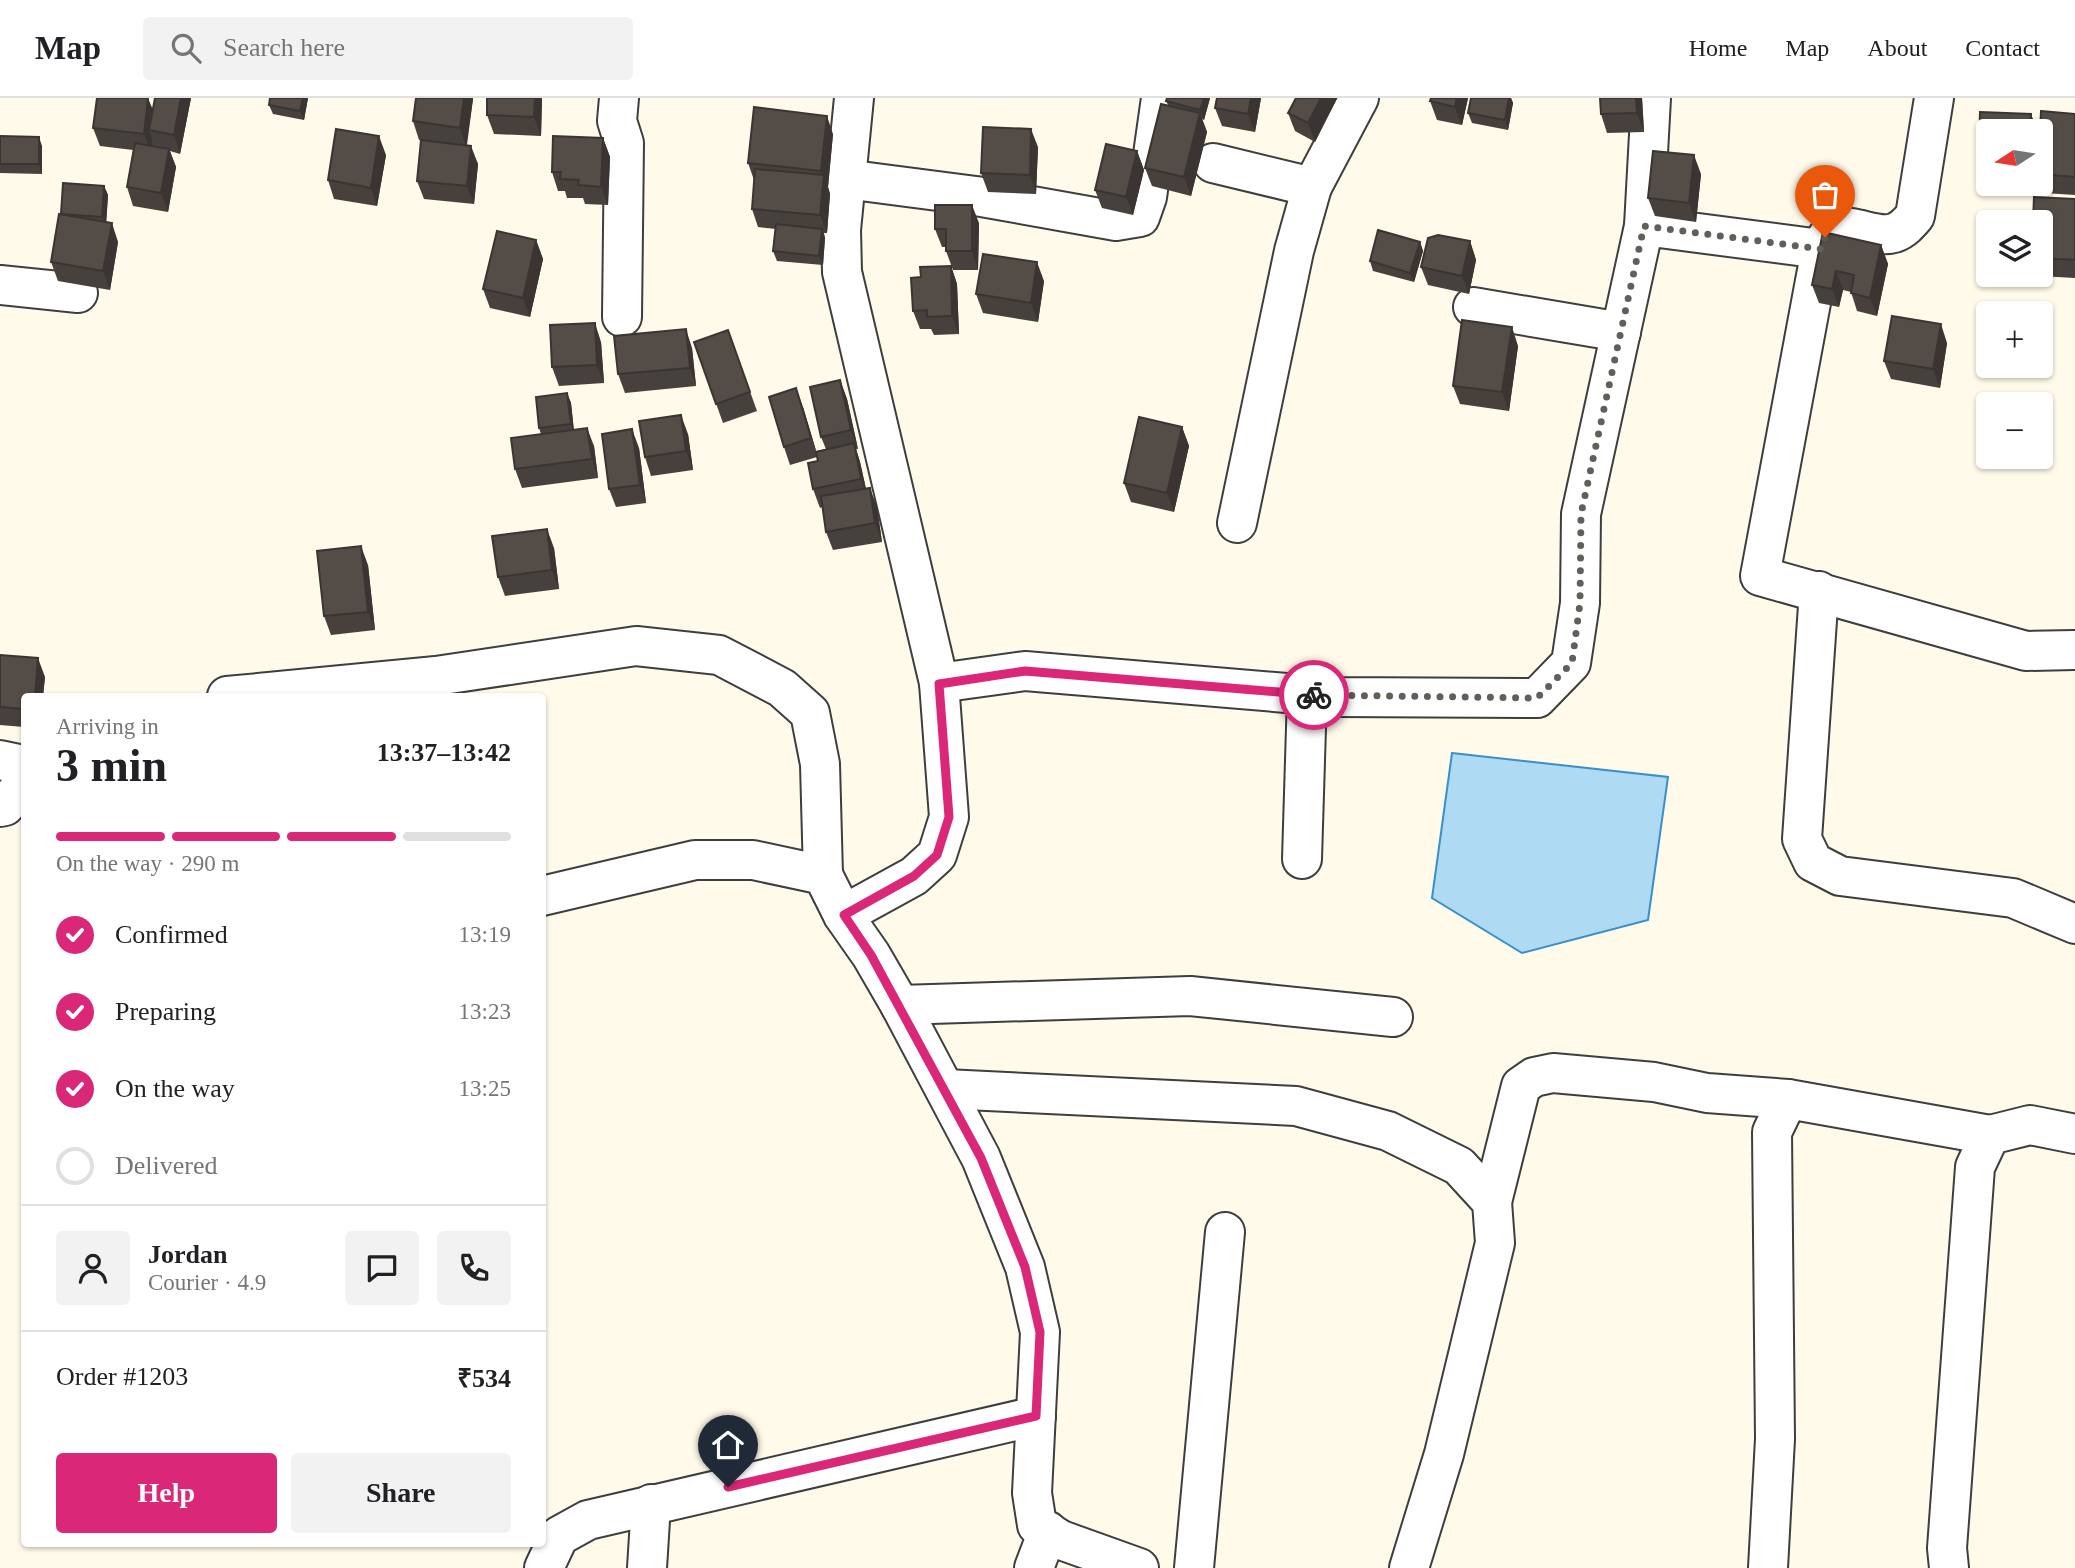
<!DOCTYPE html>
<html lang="en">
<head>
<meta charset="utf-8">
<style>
  body { margin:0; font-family:"Times New Roman",serif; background:#f2f2f2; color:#202124; height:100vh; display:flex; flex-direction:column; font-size:26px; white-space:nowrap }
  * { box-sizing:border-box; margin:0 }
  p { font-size:23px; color:#757577 }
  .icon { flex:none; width:38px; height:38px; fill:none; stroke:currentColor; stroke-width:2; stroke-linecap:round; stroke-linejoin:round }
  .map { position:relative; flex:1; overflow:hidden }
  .drawer { position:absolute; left:21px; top:595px; width:525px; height:854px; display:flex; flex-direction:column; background:#fff; border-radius:7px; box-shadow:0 2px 5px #0004 }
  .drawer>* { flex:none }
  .needle { width:46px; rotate:258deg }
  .buttons { position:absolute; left:1976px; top:21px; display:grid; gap:14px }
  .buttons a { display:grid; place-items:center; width:77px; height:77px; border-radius:7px; background:#fff; box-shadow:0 2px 5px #0004; font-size:35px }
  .pin { position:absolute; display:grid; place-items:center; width:60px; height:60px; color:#fff; margin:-72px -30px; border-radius:50% 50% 50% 0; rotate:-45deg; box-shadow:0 0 7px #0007 }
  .pin .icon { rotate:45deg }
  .courier { position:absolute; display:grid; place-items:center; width:70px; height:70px; margin:-35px; border:5px solid #db2777; border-radius:50%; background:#fff; color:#222; box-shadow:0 2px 9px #0007 }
  .overview em { font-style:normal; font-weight:800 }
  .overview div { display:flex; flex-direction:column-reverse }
  .overview { display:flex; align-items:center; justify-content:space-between; height:119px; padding:0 35px }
  h1 { font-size:46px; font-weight:800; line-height:52px }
  .bar { display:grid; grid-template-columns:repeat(4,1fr); gap:10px 7px; align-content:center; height:84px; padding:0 35px }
  .bar i { height:9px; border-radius:5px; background:#e0e0e0 }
  .bar .selected { background:#db2777 }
  .bar p { grid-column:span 4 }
  .line { display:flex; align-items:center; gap:18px; padding:0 35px; border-top:2px solid #e0e0e0 }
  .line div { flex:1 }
  .round { display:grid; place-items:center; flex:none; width:74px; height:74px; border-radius:7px; background:#f2f2f2 }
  ol { padding:0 35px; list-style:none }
  li { display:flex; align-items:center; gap:21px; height:77px }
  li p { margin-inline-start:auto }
  li .icon { padding:7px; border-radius:50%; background:#db2777; color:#fff; stroke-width:4 }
  li:last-child { color:#757577 }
  li i { width:38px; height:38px; border:4px solid #e0e0e0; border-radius:50% }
  .action { display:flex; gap:14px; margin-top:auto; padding:14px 35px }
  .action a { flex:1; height:80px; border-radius:7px; background:#db2777; color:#fff; font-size:28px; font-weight:800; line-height:80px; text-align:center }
  .action a+a { background:#f2f2f2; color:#202124 }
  header { display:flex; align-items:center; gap:42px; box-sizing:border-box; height:98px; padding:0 35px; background:#fff; border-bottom:2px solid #e0e0e0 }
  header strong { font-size:33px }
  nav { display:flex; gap:38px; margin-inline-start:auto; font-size:24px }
  .search { width:490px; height:63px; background:#f2f2f2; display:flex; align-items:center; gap:18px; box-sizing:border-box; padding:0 24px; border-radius:7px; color:#757577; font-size:26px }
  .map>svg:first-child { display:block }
  .water { fill:#afdaf4; stroke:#388fc9; stroke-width:2 }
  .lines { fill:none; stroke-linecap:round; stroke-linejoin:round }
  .minor-casing { stroke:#3e3e3e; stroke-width:42 }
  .minor { stroke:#fff; stroke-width:38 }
  .wall { fill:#47413d }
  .shaded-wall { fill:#3a3532 }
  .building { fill:#534c47; stroke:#3a3532; stroke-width:2 }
  .done { stroke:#605f59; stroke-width:7; stroke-dasharray:0 12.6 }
  .route { stroke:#db2777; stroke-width:9 }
</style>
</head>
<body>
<header>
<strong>Map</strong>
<div class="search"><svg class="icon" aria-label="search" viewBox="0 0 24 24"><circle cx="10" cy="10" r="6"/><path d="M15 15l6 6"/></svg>Search here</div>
<nav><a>Home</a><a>Map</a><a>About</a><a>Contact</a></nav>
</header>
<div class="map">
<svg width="2075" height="1470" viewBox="0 0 2075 1470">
  <rect width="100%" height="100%" fill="#fffae9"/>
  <path class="water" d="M1452,655L1668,679L1648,822L1522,855L1432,800Z"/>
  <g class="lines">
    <g class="minor-casing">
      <g id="minor">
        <path d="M619,0L617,23L624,45L622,219"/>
        <path d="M1213,65L1312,89"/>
        <path d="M845,81L976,98L1116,123L1140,119L1147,99L1161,0"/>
        <path d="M1644,128L1651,0"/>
        <path d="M1821,151C1836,109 1868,143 1894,135C1903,132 1909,125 1915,118L1934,0"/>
        <path d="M0,187L78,195"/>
        <path d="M1473,209L1621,234"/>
        <path d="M1237,425L1294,153L1312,89L1359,0"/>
        <path d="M1819,493L1802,741L1813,764L1840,778L2013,800L2075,826"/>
        <path d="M939,585L1025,573L1334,599L1537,600L1571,565L1580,505L1581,416L1644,128L1821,151L1760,478L2026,553L2075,552"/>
        <path d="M227,598L436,578L636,548L719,557L782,590L810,615L820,666L823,777"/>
        <path d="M0,662L24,667"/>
        <path d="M0,709L5,708L24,685"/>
        <path d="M1302,761L1307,597"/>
        <path d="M542,798L695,762H753L823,777L843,817L871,857L900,907L981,1060L1025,1169L1040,1234L1032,1395L1037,1427L1061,1442L1139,1470"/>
        <path d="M843,817L914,778L937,757L949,719L939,585L842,174L841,132L854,0"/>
        <path d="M900,907L1190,898L1393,919"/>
        <path d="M945,991L1296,1008L1388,1033L1459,1068L1492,1104L1495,1145L1444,1356L1409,1470"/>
        <path d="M1492,1104L1521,988L1534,979L1553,975L1654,984L1707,995L1788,1001L1990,1037"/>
        <path d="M544,1470L559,1438L588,1422L1036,1318"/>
        <path d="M647,1470L651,1406"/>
        <path d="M1034,1470L1048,1433"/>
        <path d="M1194,1470L1225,1134"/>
        <path d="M1768,1470L1775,1341L1772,1034L1788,1001"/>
        <path d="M1949,1470L1947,1450L1975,1069L1990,1037L2030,1027L2075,1036"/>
      </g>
    </g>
    <use href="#minor" class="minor"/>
  </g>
  <g class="wall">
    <path d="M191,0L180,56L170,53L176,69L168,114L133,108L127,89L133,52L100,48L93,30Z"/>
    <path d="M308,0L304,22L273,16L269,7Z"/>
    <path d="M542,0L541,38L494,36L487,17Z"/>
    <path d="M1167,0H1210L1204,22L1202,21L1207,34L1191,98L1152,88L1145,70L1168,7L1166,3Z"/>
    <path d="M1217,0H1261L1255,34L1222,28L1215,10Z"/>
    <path d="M1337,0L1315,44L1295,33L1288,15Z"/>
    <path d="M1468,0L1462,27L1437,22L1430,3Z"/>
    <path d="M1471,0H1511L1513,5L1508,32L1472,25L1468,15Z"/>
    <path d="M1642,0L1644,34L1607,35L1601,16Z"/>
    <path d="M473,1L467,47L478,66L474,106L424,101L417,83L430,43L419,42L413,23Z"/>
    <path d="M1980,14L2031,16L2037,33H1988V86H2036L2035,95L1984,93L1978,74Z"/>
    <path d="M2075,16V97L2044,95L2040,85V33Z"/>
    <path d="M833,36L828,89L830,96L827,135H824L825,140L823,167L777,163L773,153L776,131L758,129L752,111L754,82L748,65Z"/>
    <path d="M0,38L42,48V76L0,75Z"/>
    <path d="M603,40L610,59L608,107L585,106L583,100H567L565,93H558L552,74Z"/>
    <path d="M1038,49L1036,96L988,94L981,75Z"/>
    <path d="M1137,53L1144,72L1133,117L1102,110L1095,92Z"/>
    <path d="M386,57L377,108L334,101L328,82Z"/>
    <path d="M1701,76L1696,124L1655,118L1648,100Z"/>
    <path d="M104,88L108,97L106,124L118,144L110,192L58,183L51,164L61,117Z"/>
    <path d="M2075,101V180L2039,178L2038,177H2040V124Z"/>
    <path d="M979,125L978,172H953L946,153V149H942L935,131Z"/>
    <path d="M536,142L543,161L530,219L490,210L483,191Z"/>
    <path d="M1470,143L1476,162L1469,196L1428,187L1421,169Z"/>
    <path d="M1420,144L1423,153L1414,184L1373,173L1370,163Z"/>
    <path d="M1881,147L1888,166L1877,218L1857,213L1851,194L1843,192L1839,209L1819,205L1812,187Z"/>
    <path d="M951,168L957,186L959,236L934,237L931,231H920L913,213L921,179Z"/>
    <path d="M1044,183L1038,224L983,215L976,196Z"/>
    <path d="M728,232L757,313L723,325L694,244Z"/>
    <path d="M601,244L604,285L559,288L552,269Z"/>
    <path d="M1947,245L1940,290L1891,281L1884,263Z"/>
    <path d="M1518,248L1509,313L1460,306L1453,288Z"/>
    <path d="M692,250L696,288L625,295L618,276Z"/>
    <path d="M840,282L847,301L858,351H856L860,364L866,391L877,409L882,444L833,452L826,434L822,409L820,410L813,391L818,363L817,359L790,367L784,349L803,309L816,353L826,351L821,339Z"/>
    <path d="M567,295L571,305L574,332L594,348L598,380L522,390L515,371L541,336L539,330Z"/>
    <path d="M1182,329L1189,348L1174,414L1131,404L1124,385Z"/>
    <path d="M688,336L693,372L651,378L645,359Z"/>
    <path d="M639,350L646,405L616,409L609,391Z"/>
    <path d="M554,450L559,491L505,498L498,479Z"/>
    <path d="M368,467L375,532L331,537L324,518Z"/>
    <path d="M0,557L45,579L43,598H24V629L0,627Z"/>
  </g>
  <g class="shaded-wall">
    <path d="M148,0L155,17L149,32L152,41L151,55L144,36Z"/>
    <path d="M181,0H191L180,56L174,37Z"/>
    <path d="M303,0H308L304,22L300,13Z"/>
    <path d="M464,0H473V1L466,49L460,30Z"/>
    <path d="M535,0H542L541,38L534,19Z"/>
    <path d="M1204,0H1210L1204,22L1200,12Z"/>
    <path d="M1251,0H1261L1255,34L1248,16Z"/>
    <path d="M1321,0H1337L1315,44L1308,25Z"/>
    <path d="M1457,0H1468L1462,27L1455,9Z"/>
    <path d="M1509,0H1511L1513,5L1508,32L1505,22Z"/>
    <path d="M1636,0H1642L1644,34L1637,15Z"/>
    <path d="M1200,15L1207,34L1191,98L1184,79Z"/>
    <path d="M2031,16L2037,33H2030Z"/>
    <path d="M827,18L833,36L828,89L830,96L827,135L820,117L823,80L821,73Z"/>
    <path d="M1031,31L1038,49L1036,96L1030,77Z"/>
    <path d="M379,38L386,57L377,108L371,90Z"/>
    <path d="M39,39L42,48V76L39,66Z"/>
    <path d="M603,40L610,59L608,107L601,89Z"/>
    <path d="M471,48L478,66L474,106L467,88Z"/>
    <path d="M169,51L176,69L168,114L161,95Z"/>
    <path d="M1137,53L1144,72L1133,117L1126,99Z"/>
    <path d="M1694,57L1701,76L1696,124L1689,105Z"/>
    <path d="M2032,86H2036L2035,95Z"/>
    <path d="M104,88L108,97L106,129L102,119Z"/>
    <path d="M972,107L979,125L978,172L972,153Z"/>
    <path d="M112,125L118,144L110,192L103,173Z"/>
    <path d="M822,131L825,140L823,167L819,158Z"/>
    <path d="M536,142L543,161L530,219L523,200Z"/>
    <path d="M1470,143L1476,162L1469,196L1462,178Z"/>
    <path d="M1420,144L1423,153L1414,184L1410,175Z"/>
    <path d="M1881,147L1888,166L1877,218L1870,200Z"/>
    <path d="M1037,164L1044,183L1038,224L1031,205Z"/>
    <path d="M951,168L957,186L959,236L952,218Z"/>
    <path d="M1836,173L1843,192L1839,209L1832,191Z"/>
    <path d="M595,225L601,244L604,285L597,267Z"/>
    <path d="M1941,226L1947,245L1940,290L1933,271Z"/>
    <path d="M1512,229L1518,248L1509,313L1502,294Z"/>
    <path d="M686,231L692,250L696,288L690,270Z"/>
    <path d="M840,282L847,301L858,351L851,332Z"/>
    <path d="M796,290L803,309L818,359L811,340Z"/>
    <path d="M567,295L571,305L574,336L571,326Z"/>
    <path d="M681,317L688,336L693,372L686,353Z"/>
    <path d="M1182,329L1189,348L1174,414L1167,395Z"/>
    <path d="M587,330L594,348L598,380L592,361Z"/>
    <path d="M632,331L639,350L646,405L640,387Z"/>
    <path d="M854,345L860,364L868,400L861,381Z"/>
    <path d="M870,390L877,409L882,444L875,425Z"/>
    <path d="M547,431L554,450L559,491L552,472Z"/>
    <path d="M361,448L368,467L375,532L368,514Z"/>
    <path d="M38,560L45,579L43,598H35Z"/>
  </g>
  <g class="building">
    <path d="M97,0H148L144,36L93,30Z"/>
    <path d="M155,0H181L174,37L149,32Z"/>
    <path d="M270,0H303L300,13L269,7Z"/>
    <path d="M416,0H464L460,30L413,23Z"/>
    <path d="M487,0H535L534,19L487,17Z"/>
    <path d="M1167,0H1204L1200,12L1166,3Z"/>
    <path d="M1217,0H1251L1248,16L1215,10Z"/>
    <path d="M1296,0H1321L1308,25L1288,15Z"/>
    <path d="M1431,0H1457L1455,9L1430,3Z"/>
    <path d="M1471,0H1509L1505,22L1468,15Z"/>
    <path d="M1600,0H1636L1637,15L1601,16Z"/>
    <path d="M1161,6L1200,15L1184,79L1145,70Z"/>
    <path d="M754,9L827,18L821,73L748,65Z"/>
    <path d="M2041,13L2075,16V79L2040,76V33Z"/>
    <path d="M1980,14L2031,16L2030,33H1988V75L1978,74Z"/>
    <path d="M983,29L1031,31L1030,77L981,75Z"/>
    <path d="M336,31L379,38L371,90L328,82Z"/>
    <path d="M0,38L39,39V66H0Z"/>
    <path d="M553,38L603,40L601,89L578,87L579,82L560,81L561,74H552Z"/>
    <path d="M421,42L471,48L467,88L417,83Z"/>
    <path d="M135,45L169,51L161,95L127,89Z"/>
    <path d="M1106,46L1137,53L1126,99L1095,92Z"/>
    <path d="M1653,53L1694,57L1689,105L1648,100Z"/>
    <path d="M755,71L824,77L820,117L752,111Z"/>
    <path d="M63,85L104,88L102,119L61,116Z"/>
    <path d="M2034,99L2075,101V162L2040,160V124H2033Z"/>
    <path d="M935,107H972V153H946V131H935Z"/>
    <path d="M59,116L112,125L103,173L51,164Z"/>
    <path d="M776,126L822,131L819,158L773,153Z"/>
    <path d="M1378,132L1420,144L1410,175L1370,163Z"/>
    <path d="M497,133L536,142L523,200L483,191Z"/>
    <path d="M1823,134L1881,147L1870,200L1851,195L1854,177L1836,173L1832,191L1812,187Z"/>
    <path d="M1438,137L1470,143L1462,178L1421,169L1428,140Z"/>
    <path d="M983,156L1037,164L1031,205L976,196Z"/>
    <path d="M951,168L952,218L927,219V212L913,213L911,180L921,179L920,169Z"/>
    <path d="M1892,218L1941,226L1933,271L1884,263Z"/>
    <path d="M1462,222L1512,229L1502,294L1453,288Z"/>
    <path d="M595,225L597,267L552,269L550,227Z"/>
    <path d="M686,231L690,270L618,276L614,238Z"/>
    <path d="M728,232L750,294L716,306L694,244Z"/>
    <path d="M840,282L851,332L821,339L810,289Z"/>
    <path d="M796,290L811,340L784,349L769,299Z"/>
    <path d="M567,295L571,326L539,330L536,299Z"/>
    <path d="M681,317L686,353L645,359L639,323Z"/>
    <path d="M1139,319L1182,329L1167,395L1124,385Z"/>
    <path d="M587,330L592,361L515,371L511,340Z"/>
    <path d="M632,331L640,387L609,391L602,336Z"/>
    <path d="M854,345L861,381L813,391L808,365L818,363L816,354Z"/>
    <path d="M870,390L875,425L826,434L821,398Z"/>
    <path d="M547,431L552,472L498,479L492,438Z"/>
    <path d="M361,448L368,514L324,518L317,453Z"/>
    <path d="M0,557L38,560L35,598H24V611L0,609Z"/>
  </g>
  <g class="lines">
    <path class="done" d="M1314,597L1537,600L1572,565L1580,505L1581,416L1644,128L1821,151L1825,139"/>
    <path class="route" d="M728,1389L1036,1318L1040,1234L1025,1169L981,1060L871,857L844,817L914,778L937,757L949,719L939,586L1025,573L1314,597"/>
  </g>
</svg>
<div class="buttons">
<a><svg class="needle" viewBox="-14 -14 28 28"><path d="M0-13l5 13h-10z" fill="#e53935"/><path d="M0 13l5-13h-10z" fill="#757577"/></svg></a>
<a><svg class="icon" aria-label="layers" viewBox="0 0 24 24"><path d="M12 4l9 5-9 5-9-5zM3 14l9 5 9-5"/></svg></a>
<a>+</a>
<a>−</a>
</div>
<div class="pin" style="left:1825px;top:139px;background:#ea580c"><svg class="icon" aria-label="bag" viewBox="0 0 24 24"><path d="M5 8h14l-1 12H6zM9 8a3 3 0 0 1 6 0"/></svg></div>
<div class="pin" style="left:728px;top:1389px;background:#1f2937"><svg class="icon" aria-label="home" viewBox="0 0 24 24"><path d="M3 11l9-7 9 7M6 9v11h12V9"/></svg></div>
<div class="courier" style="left:1314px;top:597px"><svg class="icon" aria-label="bike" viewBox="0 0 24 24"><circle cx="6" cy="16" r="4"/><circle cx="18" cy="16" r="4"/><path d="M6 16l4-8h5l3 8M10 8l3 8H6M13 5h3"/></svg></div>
<section class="drawer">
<div class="overview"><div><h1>3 min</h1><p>Arriving in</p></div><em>13:37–13:42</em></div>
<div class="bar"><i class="selected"></i><i class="selected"></i><i class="selected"></i><i></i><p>On the way · 290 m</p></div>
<ol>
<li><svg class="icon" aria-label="check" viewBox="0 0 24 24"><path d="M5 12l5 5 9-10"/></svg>Confirmed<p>13:19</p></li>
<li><svg class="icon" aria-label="check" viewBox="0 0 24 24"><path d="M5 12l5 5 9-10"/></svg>Preparing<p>13:23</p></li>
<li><svg class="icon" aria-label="check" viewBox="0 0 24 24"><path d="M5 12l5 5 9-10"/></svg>On the way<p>13:25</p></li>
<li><i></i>Delivered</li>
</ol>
<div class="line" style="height:126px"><a class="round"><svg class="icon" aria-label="person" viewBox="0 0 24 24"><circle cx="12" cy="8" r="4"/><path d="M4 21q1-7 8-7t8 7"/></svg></a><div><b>Jordan</b><p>Courier · 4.9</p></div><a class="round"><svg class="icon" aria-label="chat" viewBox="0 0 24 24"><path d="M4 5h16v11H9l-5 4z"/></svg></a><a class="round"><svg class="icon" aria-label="phone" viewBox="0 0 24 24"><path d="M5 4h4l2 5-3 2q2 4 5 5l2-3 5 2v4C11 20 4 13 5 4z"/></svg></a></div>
<div class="line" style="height:91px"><div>Order #1203</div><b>₹534</b></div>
<div class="action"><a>Help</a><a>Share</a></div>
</section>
</div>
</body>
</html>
